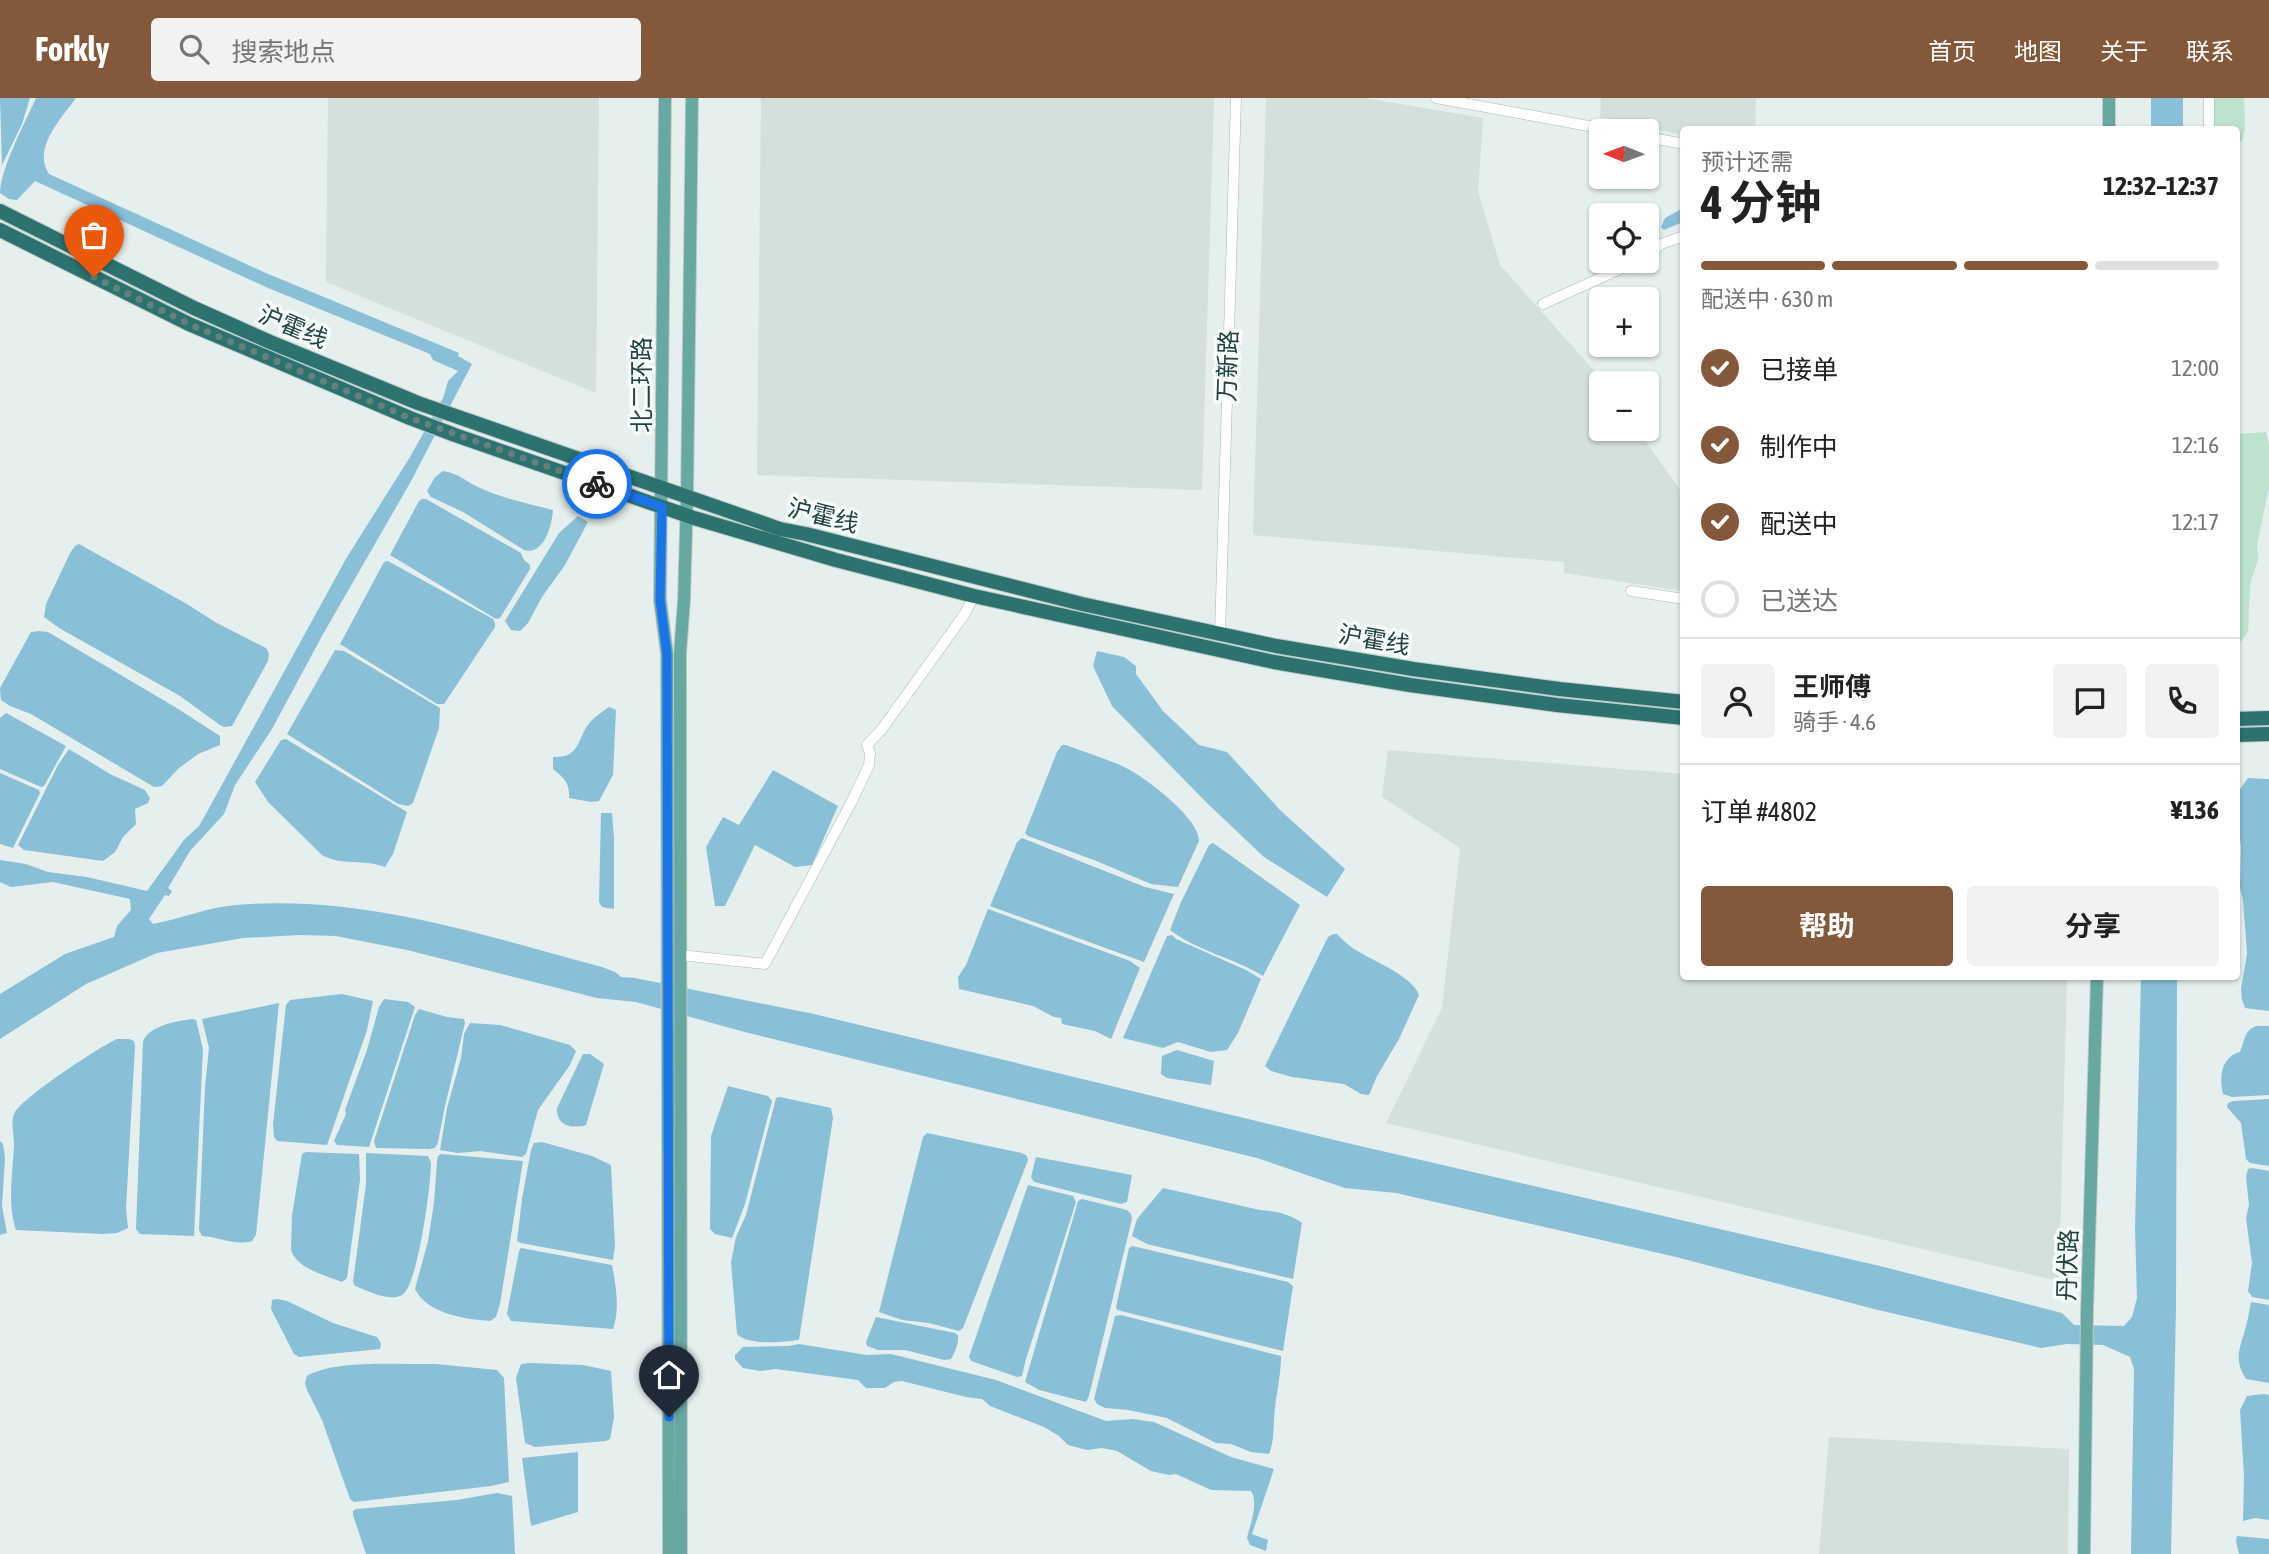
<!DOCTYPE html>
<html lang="zh">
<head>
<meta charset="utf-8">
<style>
  body { margin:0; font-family:"Asap Condensed","Noto Sans SC",sans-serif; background:#f2f2f2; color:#222; height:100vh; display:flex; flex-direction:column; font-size:26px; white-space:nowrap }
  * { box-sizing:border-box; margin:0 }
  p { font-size:23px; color:#767676 }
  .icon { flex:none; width:38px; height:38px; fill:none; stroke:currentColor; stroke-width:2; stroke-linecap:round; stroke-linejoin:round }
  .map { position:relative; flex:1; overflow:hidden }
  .panel { position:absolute; left:1680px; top:28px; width:560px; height:854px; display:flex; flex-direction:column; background:#fff; border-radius:7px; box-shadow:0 2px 5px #0004 }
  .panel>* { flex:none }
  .needle { width:46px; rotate:271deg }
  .fabs { position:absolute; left:1589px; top:21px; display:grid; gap:14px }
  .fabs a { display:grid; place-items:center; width:70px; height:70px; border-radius:7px; background:#fff; box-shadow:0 2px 5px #0004; font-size:35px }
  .pin { position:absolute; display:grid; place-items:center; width:60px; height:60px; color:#fff; margin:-72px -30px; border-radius:50% 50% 50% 0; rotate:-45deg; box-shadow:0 0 7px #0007 }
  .pin .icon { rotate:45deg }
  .courier { position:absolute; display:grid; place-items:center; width:70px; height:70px; margin:-35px; border:5px solid #1a73e8; border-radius:50%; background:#fff; color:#222; box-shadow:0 2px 9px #0007 }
  .summary em { font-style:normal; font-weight:700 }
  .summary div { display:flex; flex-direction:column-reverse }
  .summary { display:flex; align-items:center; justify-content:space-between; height:119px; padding:0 21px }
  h1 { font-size:46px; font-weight:700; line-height:52px }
  .bar { display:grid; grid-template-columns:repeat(4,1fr); gap:10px 7px; align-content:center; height:84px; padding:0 21px }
  .bar i { height:9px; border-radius:5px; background:#e0e0e0 }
  .bar .selected { background:#84583a }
  .bar p { grid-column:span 4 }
  .line { display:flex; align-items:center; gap:18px; padding:0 21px; border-top:2px solid #e0e0e0 }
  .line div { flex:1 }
  .round { display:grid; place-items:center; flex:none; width:74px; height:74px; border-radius:7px; background:#f2f2f2 }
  ol { padding:0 21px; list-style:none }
  li { display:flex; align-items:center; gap:21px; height:77px }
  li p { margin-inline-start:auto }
  li .icon { padding:7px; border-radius:50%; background:#84583a; color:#fff; stroke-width:4 }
  li:last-child { color:#767676 }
  li i { width:38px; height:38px; border:4px solid #e0e0e0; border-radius:50% }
  .cta { display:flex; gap:14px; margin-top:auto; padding:14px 21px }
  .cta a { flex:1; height:80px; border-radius:7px; background:#84583a; color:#fff; font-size:28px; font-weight:700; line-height:80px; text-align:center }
  .cta a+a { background:#f2f2f2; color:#222 }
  header { display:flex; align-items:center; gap:42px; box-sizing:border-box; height:98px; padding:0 35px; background:#84583a; color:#fff }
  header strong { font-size:33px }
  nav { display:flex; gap:38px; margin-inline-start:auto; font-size:24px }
  .search { width:490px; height:63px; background:#f2f2f2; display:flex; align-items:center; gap:18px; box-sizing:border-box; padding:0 24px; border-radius:7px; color:#767676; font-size:26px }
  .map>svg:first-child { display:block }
  .built { fill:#d3e0dc }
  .green { fill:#bde2cd }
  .water { fill:#8abfd8 }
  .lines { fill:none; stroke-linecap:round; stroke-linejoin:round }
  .minor-casing { stroke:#a7b8b6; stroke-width:11 }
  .major-casing { stroke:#c1cbca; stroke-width:14 }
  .highway-casing { stroke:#c1cbca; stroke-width:16 }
  .minor { stroke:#fff; stroke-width:10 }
  .major { stroke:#67a8a2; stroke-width:12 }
  .highway { stroke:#2c726f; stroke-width:14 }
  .done { stroke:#66807d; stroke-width:7; stroke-dasharray:0 12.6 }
  .route { stroke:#1a73e8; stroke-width:9 }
  .labels { text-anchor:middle; stroke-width:7; stroke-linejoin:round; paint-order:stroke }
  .street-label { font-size:24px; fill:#224440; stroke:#f7fbfa }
</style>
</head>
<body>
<header>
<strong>Forkly</strong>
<div class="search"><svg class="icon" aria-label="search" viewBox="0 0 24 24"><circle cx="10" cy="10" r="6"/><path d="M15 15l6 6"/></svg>搜索地点</div>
<nav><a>首页</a><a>地图</a><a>关于</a><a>联系</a></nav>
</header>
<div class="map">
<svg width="2269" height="1456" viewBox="0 0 2269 1456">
  <rect width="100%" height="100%" fill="#e5efed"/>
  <g class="built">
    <path d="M328,0H599L596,295L326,184Z"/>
    <path d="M761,0H1214L1202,392L757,377Z"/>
    <path d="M1266,0H1365L1483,20L1478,93L1500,167L1605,285H1601V331H1637L1680,392H1683V493L1564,475V464L1253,437Z"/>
    <path d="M1601,0H1756L1755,31L1684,32L1683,37L1600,19Z"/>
    <path d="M1388,652L1683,676L1684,878L2067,879L2059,1183L1386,1025L1442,910L1460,750L1382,699Z"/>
    <path d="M1829,1339L2069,1351L2068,1456H1819Z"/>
  </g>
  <g class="green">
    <path d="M2209,0H2244L2245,31L2242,43L2237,45L2236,32H2209Z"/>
    <path d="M2266,334L2269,348V389L2257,447L2258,462L2250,486L2248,534L2237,548V336Z"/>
  </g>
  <g class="water">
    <path d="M0,0H30L22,26L2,67Z"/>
    <path d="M36,0H76C61,21 32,50 49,76L266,175L459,255L458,258L472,266L410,385L322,538L272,631L235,687L224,716L190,753L168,790L172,793L169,798L165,797L149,821L153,826C180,821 209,809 236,807C361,796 483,837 602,869L615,874L621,879L635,880L814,916L1347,1045L1884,1169L2062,1215L2074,1227L2124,1228L2132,1219L2137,1200L2135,1131L2141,879H2177L2176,1208L2171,1456H2131L2134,1271L2130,1259L2103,1247L2067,1246L2041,1250L1874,1211L1676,1159L1396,1095L1345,1090L1257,1060L741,933L636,904L597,900L407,852L336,838L299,837L243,840L157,855L86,886L0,941V896L65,856L114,839L117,828L131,812L130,801L53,784L11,789L0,784V762L26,766L48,774L87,779L147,793L184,742L199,728L207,714L347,459L410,359L443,300L448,283L458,273L433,262L430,256L268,190L35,83L17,102L9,101L0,95C1,69 25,25 36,0Z"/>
    <rect x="2151" y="0" width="32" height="31"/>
    <path d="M1683,110V124L1664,132L1661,129L1665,120Z"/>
    <path d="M443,373C458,375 465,383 478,389C501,400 529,406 553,412C552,427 544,458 524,452L463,414L431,399L427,393L435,379Z"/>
    <path d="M422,401H426L521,455L524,462L530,467V471L500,520L496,521L390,457L419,403Z"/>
    <path d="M578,418L588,424L565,467L542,499L528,525L520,533L511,532L505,523L559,435Z"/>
    <path d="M79,446L187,506L215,524L266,550L269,555L268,563L232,628L224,629L220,627L180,598L59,530L44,519L46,506L70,455L75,448Z"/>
    <path d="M388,463L493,521L495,525V529L444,606H437L340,546L384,464Z"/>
    <path d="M39,533L48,534L175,609L220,638V647L198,656L179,670L162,688L154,689L31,616L10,608L1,602L0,590L31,534Z"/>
    <path d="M335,552L344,553L440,610L439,630L413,705L408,708L398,706L287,636Z"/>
    <path d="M1097,553L1124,559L1136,568V576L1163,613L1199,647L1227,654L1280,712L1345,771L1327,799L1264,759L1208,706L1112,608L1093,568Z"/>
    <path d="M609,609L616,612L613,677L599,703L591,704L569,700C570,685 564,680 553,671V659C582,660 576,640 591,623C596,618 603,613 609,609Z"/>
    <path d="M6,615L66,648L44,688L41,689L0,671V620Z"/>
    <path d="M286,641L407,714L393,756L385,769C365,761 341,768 322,757L268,704L255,684L281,642Z"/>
    <path d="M1062,647H1066C1086,655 1109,661 1128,671C1147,681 1200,721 1199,743L1178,789L1151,786L1094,762L1028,738L1025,735L1057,654Z"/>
    <path d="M69,651L110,676L145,692L150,700L148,705L135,711L136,726L123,739L115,754L103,763L24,752L18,747L58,667Z"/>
    <path d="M773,672L838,708L812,767L795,769L755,747L725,808H715L706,749L723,719L739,727Z"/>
    <path d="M0,675L39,692L40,695L13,750L0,746Z"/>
    <path d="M2248,680L2269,681V913L2245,910L2242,902L2241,891L2247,856L2243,802L2240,790L2241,749L2237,718L2236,697Z"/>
    <path d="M601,715H612L614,740V811L602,809L599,804Z"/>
    <path d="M1022,740L1145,789L1174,796L1144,864L990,808L1017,744Z"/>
    <path d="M1213,745L1300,807L1263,878C1234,860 1197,853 1170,832L1181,804L1209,747Z"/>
    <path d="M988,811L1130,863L1140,870L1111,941L1095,933L1062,926L1061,920L1054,919L1033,908L959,891L958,879L966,867Z"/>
    <path d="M1333,836H1337C1342,841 1348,847 1354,851C1371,862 1413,878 1419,897L1399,941L1377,978L1369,997L1361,996L1344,986L1292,979L1271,973L1265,968L1328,839Z"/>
    <path d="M1172,837L1176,841L1246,872L1261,881L1238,935L1227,952L1211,954L1178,944L1163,950L1123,940L1167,838Z"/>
    <path d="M342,896L373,903L367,932L327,1047L277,1043L274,1039L273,1026L286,907L290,902Z"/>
    <path d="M384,901L408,904L415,909L369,1049L337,1047L334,1043L346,1016L345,1012L367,952L379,909Z"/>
    <path d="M279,905L256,1137L252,1143C234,1148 220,1139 202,1138L199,1132L205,989L209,950L202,921Z"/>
    <path d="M419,911L447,919L464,921L465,925L445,1008L438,1044L435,1050L429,1051L376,1050L374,1043L415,917Z"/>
    <path d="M192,921L196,922L203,951L194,1138L140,1136L136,1131L143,944C147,928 177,923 192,921Z"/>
    <path d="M470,925L500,927L570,947L576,953L570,967L538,1012L526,1056L522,1059L480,1053L458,1055L440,1052L447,1010L461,960L464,936Z"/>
    <path d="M2257,928H2269V997L2232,999L2223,996C2219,979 2221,959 2240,954C2245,942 2244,932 2257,928Z"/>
    <path d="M117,941H129L134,943L135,948L126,1110L128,1130L117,1135L103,1136L16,1132C7,1104 13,1074 14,1046C14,1035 10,1023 15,1014C25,998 99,949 117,941Z"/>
    <path d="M1177,952L1214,963L1211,987L1167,980L1161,976L1162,958Z"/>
    <path d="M583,956H590L604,966L586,1027C572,1031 556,1028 557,1010Z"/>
    <path d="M728,988L768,998L772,1003L745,1106L732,1140L715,1136L710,1131L711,1038Z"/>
    <path d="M780,999L831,1010L833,1020L799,1242C783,1244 749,1248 737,1236L731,1164L736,1139L746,1117L776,1000Z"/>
    <path d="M2269,1001V1068L2250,1065L2246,1061L2241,1025L2227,1009L2228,1005L2233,1003Z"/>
    <path d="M927,1035L1022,1055L1027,1058L1028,1062L963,1230L959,1233L929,1225L902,1222L879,1214L923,1039Z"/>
    <path d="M0,1043L3,1046L5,1060L2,1108L7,1135L0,1137Z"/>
    <path d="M542,1044L592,1058L611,1067L615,1148L613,1162L521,1145L517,1143L522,1101L531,1052L534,1045Z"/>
    <path d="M306,1054L359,1056L360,1082L347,1180L342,1184C325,1177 297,1171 291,1152L292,1117L302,1056Z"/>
    <path d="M366,1055L428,1058L431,1065C431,1086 418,1188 402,1197C389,1204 368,1193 355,1188L353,1184L366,1086Z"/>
    <path d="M441,1056L523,1063L500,1206L496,1219L490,1223C465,1221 427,1216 415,1191L428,1143L434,1105L437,1063L438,1058Z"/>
    <path d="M1036,1059L1132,1077L1127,1104L1121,1106L1034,1084L1031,1079Z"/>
    <path d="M2252,1070L2269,1073V1202L2252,1199L2248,1193L2252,1165L2246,1120L2249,1107L2246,1079L2248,1071Z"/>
    <path d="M1028,1087L1073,1098L1076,1104L1026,1261L1022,1278L1017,1279L971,1263L969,1259Z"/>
    <path d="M1163,1090L1260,1112C1275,1113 1290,1116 1302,1125L1293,1181L1147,1146L1132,1138L1137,1121Z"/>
    <path d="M1082,1101L1127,1112L1131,1116L1132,1121L1089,1298L1086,1304L1039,1292L1025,1284L1072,1124L1078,1103Z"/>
    <path d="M1132,1148L1288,1184L1293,1188L1283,1253L1117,1212L1116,1209L1129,1150Z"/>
    <path d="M521,1150L612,1167C616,1188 620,1211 613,1231L511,1223L507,1216L519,1153Z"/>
    <path d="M278,1201L287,1203L333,1225L377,1239L381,1245L380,1251L299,1259L294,1256L271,1211L272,1202Z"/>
    <path d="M2251,1204L2269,1207V1285L2246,1281C2234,1262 2239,1252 2245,1232C2248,1223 2249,1213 2251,1204Z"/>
    <path d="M1121,1217L1281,1258C1281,1276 1277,1292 1275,1310C1273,1326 1275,1341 1269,1356L1251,1354L1231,1346L1216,1345L1167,1320L1128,1312L1105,1310L1097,1306L1094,1301L1115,1218Z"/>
    <path d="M876,1219L955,1235L958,1237C959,1245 955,1255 951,1261L944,1262L905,1252H878L867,1248L866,1244Z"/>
    <path d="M799,1246L867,1257L891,1256L996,1282L1106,1323L1132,1321L1154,1324L1231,1359L1274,1371L1252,1436L1268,1442L1266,1453L1250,1447L1247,1440C1250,1427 1259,1405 1251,1393L1211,1392L1176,1376L1169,1377L1151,1373L1117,1353L1102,1350L1087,1352L1068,1347L1059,1338L1044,1329L990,1308L982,1301L966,1299L902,1283L894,1284L885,1290H866L858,1282L776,1271L760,1273L743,1270L735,1261V1257L743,1249L788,1248Z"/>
    <path d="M529,1265L583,1267L611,1273L614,1319L610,1341L606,1343L535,1349L525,1345L516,1280L521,1266Z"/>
    <path d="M436,1266L497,1272L504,1280L509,1384L491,1388L354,1404L350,1401L322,1322L307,1292L305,1285L307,1278C334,1261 403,1267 436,1266Z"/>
    <path d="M2263,1296L2269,1297V1422L2255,1420L2243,1423L2244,1379L2240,1312L2247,1298Z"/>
    <path d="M578,1354V1414L531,1428L522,1360Z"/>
    <path d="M497,1395L512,1398L515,1456H366L353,1417V1413L356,1411L457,1402Z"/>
    <path d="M2237,1438L2269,1441V1456H2239L2236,1443Z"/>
  </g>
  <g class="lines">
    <g class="minor-casing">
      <g id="minor">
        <path d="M1436,0L1616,33"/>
        <path d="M2209,0V32"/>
        <path d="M1647,39L1684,46"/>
        <path d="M1647,157L1661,146L1684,138"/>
        <path d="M1543,206L1638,163"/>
        <path d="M1631,493L1684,501"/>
        <path d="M1220,536L1236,0"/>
        <path d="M680,857L765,866L852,703L869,667L870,655L867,647L882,631L964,517L974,498"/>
      </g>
    </g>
    <g class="major-casing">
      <g id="major">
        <path d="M665,0L660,502L667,556L669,1456"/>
        <path d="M2109,32V0"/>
        <path d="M681,1456L680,556L684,502L687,399L692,0"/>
        <path d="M2084,1456L2087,1213L2097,878"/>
      </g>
    </g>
    <g class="highway-casing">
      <g id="highway">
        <path d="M0,113L194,210L270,244L418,305L780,431L806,436L1082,506L1276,548L1413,571L1559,591L1684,604"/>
        <path d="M0,132L189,226L410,320L455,337L694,420L836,462L974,498L1274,564L1410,587L1557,607L1684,620"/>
        <path d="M2236,621L2269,620"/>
        <path d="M2236,637L2269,636"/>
      </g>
    </g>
    <use href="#minor" class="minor"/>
    <use href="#major" class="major"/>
    <use href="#highway" class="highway"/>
  </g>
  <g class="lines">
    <path class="done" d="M94,179L189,226L410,320L597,386"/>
    <path class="route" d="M597,386L662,409L660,502L667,556L669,1319"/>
  </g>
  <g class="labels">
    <g class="street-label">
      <text transform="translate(293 229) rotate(23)" y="8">沪霍线</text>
      <text transform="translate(1228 268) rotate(-88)" y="8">万新路</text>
      <text transform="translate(642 287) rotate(-90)" y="8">北二环路</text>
      <text transform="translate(823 418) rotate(14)" y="8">沪霍线</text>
      <text transform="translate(1374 542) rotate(10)" y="8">沪霍线</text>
      <text transform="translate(2068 1167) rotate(-88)" y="8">丹伏路</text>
    </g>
  </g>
</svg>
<div class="fabs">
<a><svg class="needle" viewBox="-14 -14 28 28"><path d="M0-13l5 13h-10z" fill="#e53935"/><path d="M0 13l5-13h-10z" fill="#767676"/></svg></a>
<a><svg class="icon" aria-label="locate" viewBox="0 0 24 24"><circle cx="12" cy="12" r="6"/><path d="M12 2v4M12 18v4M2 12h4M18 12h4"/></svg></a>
<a>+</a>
<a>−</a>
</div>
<div class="pin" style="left:94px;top:179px;background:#ea580c"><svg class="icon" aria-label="bag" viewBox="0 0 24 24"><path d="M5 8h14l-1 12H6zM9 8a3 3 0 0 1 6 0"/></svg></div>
<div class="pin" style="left:669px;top:1319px;background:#1f2937"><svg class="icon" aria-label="home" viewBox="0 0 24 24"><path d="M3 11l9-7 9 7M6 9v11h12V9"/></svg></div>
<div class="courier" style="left:597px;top:386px"><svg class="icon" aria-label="bike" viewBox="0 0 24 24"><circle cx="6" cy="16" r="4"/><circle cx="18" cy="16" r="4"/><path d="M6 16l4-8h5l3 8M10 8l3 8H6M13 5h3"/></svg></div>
<section class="panel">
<div class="summary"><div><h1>4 分钟</h1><p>预计还需</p></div><em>12:32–12:37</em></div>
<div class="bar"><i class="selected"></i><i class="selected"></i><i class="selected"></i><i></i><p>配送中 · 630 m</p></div>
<ol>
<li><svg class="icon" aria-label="check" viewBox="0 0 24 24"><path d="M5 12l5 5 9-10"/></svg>已接单<p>12:00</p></li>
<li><svg class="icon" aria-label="check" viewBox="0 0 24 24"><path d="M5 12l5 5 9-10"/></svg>制作中<p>12:16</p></li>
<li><svg class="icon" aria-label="check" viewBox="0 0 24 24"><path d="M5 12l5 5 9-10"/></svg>配送中<p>12:17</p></li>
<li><i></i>已送达</li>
</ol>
<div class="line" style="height:126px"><a class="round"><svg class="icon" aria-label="person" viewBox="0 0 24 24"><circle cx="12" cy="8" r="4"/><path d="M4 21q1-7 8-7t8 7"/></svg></a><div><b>王师傅</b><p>骑手 · 4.6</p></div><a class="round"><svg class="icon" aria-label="chat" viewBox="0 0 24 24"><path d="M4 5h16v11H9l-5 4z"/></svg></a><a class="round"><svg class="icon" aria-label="phone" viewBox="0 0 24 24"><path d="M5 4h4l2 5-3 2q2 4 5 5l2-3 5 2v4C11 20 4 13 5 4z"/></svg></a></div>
<div class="line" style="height:91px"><div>订单 #4802</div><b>¥136</b></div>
<div class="cta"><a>帮助</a><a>分享</a></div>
</section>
</div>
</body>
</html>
